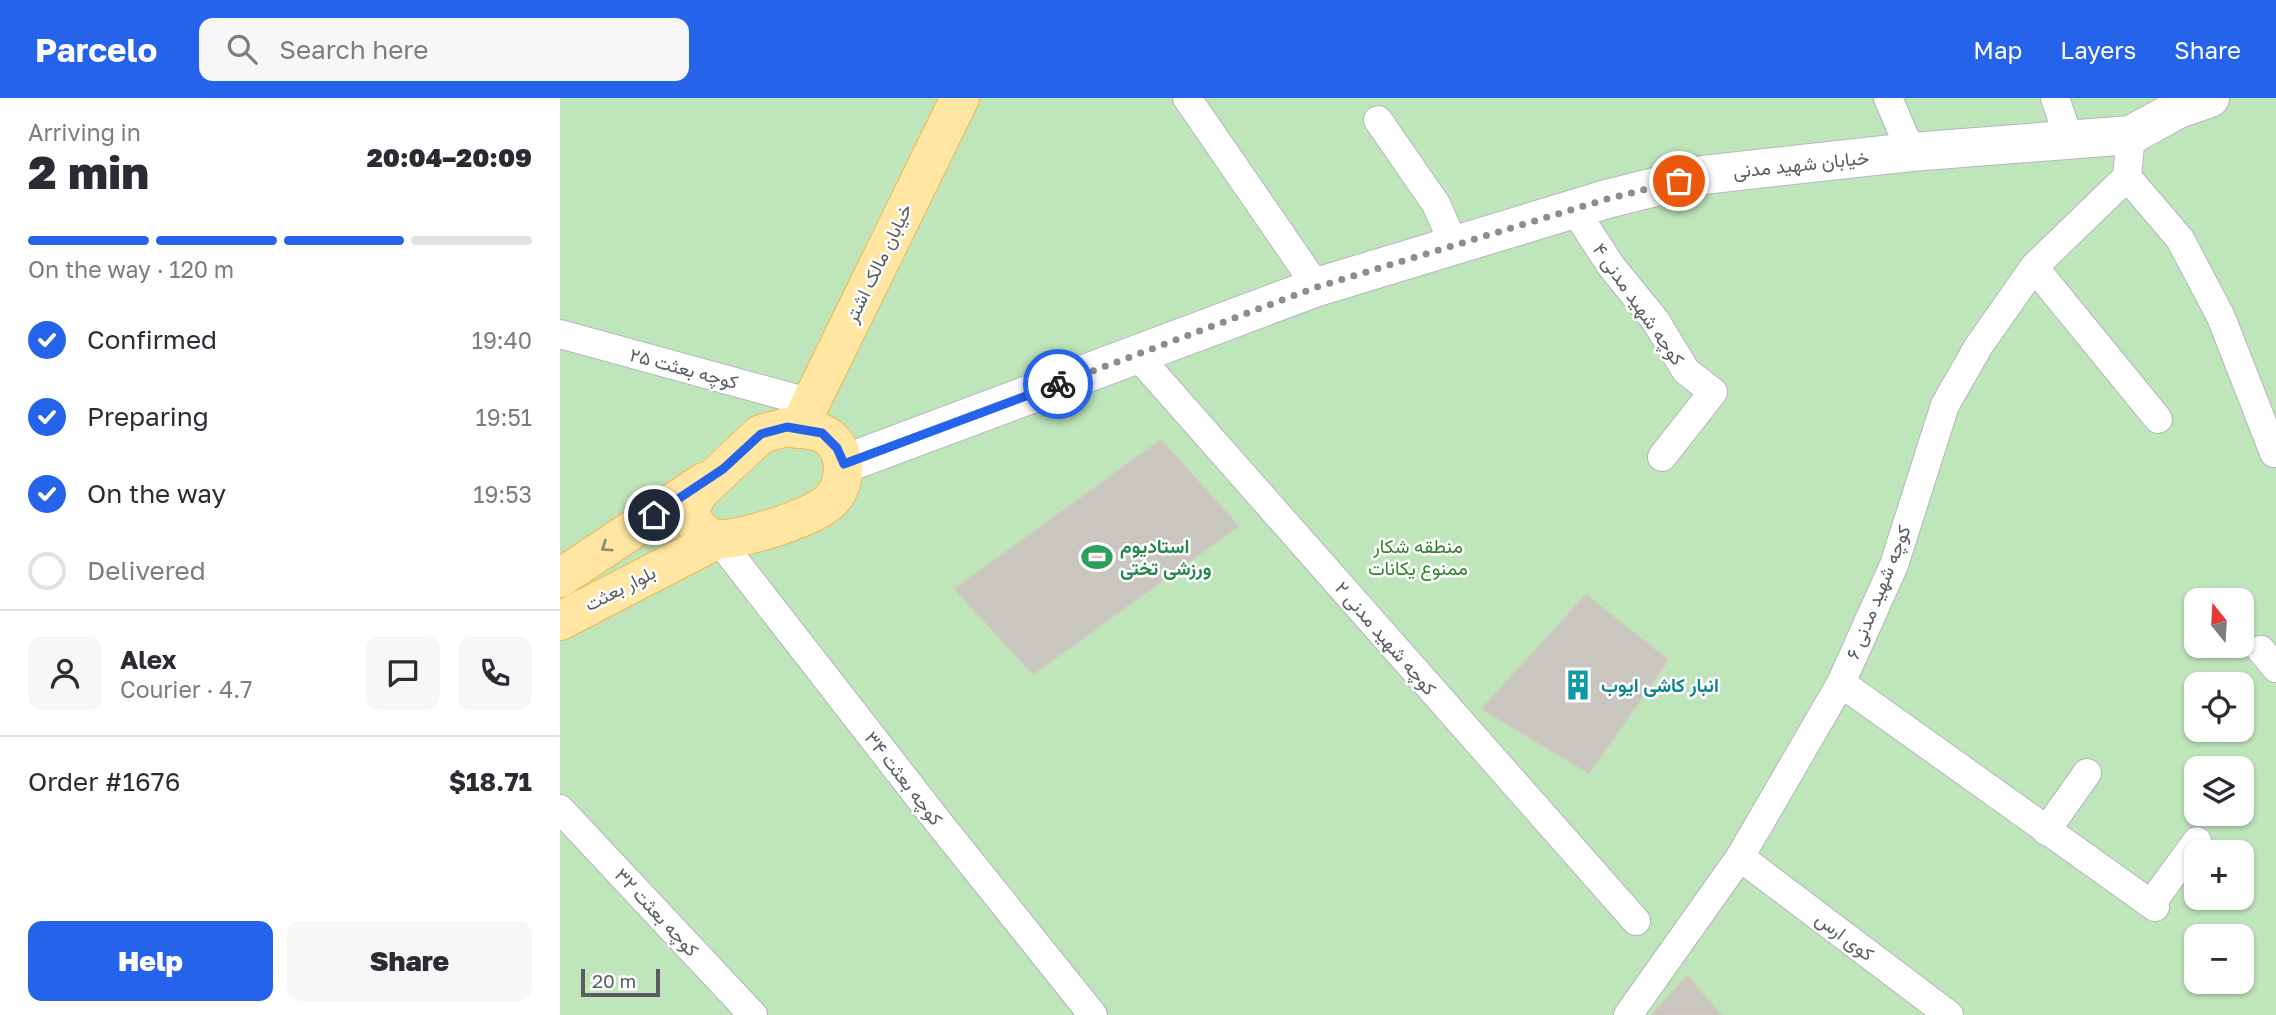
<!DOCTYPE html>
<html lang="en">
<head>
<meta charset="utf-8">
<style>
  body { margin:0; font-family:"Golos Text",Vazirmatn,sans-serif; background:#f7f7f7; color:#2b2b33; height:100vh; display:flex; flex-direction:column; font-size:26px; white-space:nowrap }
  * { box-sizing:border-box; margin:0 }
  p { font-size:23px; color:#7c7c81 }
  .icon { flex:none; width:38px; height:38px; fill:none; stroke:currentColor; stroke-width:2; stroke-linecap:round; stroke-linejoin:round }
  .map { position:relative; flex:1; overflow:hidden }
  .side { display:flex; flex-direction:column; background:#fff; width:560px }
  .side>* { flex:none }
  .needle { width:46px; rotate:342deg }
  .fabs { position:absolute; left:1624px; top:490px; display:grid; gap:14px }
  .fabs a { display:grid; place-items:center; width:70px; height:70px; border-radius:14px; background:#fff; box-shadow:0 2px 5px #0004; font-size:35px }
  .scale { position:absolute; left:21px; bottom:18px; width:79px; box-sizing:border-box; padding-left:7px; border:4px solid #595d61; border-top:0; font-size:19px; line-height:24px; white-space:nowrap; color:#595d61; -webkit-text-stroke:5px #fff; paint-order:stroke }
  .pin { position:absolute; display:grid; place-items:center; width:60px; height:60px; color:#fff; margin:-30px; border:4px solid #fff; border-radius:50%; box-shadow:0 2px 7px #0007 }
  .courier { position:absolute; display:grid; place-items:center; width:70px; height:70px; margin:-35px; border:5px solid #2563eb; border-radius:50%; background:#fff; color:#222; box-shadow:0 2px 9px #0007 }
  .head em { font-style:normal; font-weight:800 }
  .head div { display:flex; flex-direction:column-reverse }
  .head { display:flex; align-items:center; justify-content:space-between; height:119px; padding:0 28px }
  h1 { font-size:46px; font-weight:800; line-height:52px }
  .bar { display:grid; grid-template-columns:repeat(4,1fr); gap:10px 7px; align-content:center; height:84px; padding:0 28px }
  .bar i { height:9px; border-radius:5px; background:#e1e1e2 }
  .bar .selected { background:#2563eb }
  .bar p { grid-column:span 4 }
  .line { display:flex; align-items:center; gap:18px; padding:0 28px; border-top:2px solid #e1e1e2 }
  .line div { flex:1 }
  .round { display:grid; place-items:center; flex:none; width:74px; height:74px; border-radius:14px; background:#f7f7f7 }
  ol { padding:0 28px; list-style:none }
  li { display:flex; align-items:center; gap:21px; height:77px }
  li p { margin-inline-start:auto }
  li .icon { padding:7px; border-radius:50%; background:#2563eb; color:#fff; stroke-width:4 }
  li:last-child { color:#7c7c81 }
  li i { width:38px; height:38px; border:4px solid #e1e1e2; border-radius:50% }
  .primary-button { display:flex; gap:14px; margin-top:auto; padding:14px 28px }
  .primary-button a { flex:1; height:80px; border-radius:14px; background:#2563eb; color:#fff; font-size:28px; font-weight:800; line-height:80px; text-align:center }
  .primary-button a+a { background:#f7f7f7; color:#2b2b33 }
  header { display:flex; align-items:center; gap:42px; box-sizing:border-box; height:98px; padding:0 35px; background:#2563eb; color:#fff }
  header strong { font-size:33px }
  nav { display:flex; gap:38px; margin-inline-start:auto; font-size:24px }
  .search { width:490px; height:63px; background:#f7f7f7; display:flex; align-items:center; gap:18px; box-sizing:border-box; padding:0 24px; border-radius:14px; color:#7c7c81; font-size:26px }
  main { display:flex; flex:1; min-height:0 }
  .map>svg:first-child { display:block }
  .green { fill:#bfe5bb; fill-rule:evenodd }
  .building { fill:#c9c5bf; stroke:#d1c9be; stroke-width:2 }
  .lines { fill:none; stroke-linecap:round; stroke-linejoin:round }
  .minor-casing { stroke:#b3b7bb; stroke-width:30 }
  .secondary-casing { stroke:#b4b8bd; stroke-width:40 }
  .primary-casing { stroke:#f5b650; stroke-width:40 }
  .minor { stroke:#fff; stroke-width:28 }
  .secondary { stroke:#fff; stroke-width:38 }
  .primary { stroke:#ffe6a2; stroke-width:38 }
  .oneway { stroke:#938d78 }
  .done { stroke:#8c8e8d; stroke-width:7; stroke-dasharray:0 12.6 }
  .route { stroke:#2563eb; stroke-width:9 }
  .labels { text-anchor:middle; stroke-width:5; stroke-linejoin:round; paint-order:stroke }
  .street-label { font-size:19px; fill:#595d61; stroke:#fff }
  .leisure-label { font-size:19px; font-weight:bold; fill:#27864d; stroke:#fff; text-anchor:start }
  .park-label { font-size:19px; fill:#358130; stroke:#fff }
  .culture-label { font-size:19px; font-weight:bold; fill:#0d838f; stroke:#fff; text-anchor:start }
</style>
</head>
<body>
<header>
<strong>Parcelo</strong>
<div class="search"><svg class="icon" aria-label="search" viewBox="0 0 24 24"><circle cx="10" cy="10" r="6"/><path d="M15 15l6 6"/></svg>Search here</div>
<nav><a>Map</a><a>Layers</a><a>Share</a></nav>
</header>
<main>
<section class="side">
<div class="head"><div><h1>2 min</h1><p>Arriving in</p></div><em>20:04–20:09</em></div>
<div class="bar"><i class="selected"></i><i class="selected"></i><i class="selected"></i><i></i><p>On the way · 120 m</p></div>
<ol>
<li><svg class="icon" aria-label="check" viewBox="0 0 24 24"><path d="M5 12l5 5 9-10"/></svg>Confirmed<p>19:40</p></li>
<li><svg class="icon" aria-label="check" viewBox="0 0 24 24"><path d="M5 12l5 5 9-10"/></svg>Preparing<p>19:51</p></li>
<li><svg class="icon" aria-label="check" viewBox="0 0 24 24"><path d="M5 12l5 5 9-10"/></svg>On the way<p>19:53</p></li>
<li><i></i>Delivered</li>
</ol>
<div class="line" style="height:126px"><a class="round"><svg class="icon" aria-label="person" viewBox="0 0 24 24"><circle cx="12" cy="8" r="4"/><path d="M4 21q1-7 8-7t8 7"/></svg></a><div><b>Alex</b><p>Courier · 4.7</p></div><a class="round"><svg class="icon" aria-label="chat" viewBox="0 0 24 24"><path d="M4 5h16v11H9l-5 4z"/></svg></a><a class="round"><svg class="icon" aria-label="phone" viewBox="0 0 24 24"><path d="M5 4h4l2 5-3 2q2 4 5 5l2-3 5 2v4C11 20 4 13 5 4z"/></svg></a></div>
<div class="line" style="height:91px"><div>Order #1676</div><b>$18.71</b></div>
<div class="primary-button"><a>Help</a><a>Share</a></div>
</section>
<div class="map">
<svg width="1716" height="917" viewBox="0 0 1716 917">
  <rect width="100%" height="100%" fill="#ece8e0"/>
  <path class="green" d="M0,0H1716V917H0ZM1636,502H1682V548H1636ZM1636,586H1682V632H1636ZM1636,670H1682V716H1636ZM1636,754H1682V800H1636ZM1636,838H1682V884H1636Z"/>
  <g class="building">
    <path d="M601,342L678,428L473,576L395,491Z"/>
    <path d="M1026,497L1108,562L1029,675L922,611Z"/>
    <path d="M1127,878L1161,917H1092Z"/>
  </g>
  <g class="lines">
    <g class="minor-casing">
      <g id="minor">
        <path d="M627,0L757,189"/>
        <path d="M1328,0L1351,54"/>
        <path d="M1495,0L1509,41"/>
        <path d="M818,22L876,106L894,147"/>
        <path d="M1567,79L1620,141L1661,219L1714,355"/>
        <path d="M1014,111L1051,168L1095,222L1126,273L1153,294L1102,359"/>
        <path d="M1474,169L1598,321"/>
        <path d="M0,236L248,304"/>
        <path d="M576,256L1076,823"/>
        <path d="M158,441L379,725L533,917"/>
        <path d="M1701,552L1716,570"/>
        <path d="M1281,585L1595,809"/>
        <path d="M0,711L193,917"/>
        <path d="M1486,733L1527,675"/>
        <path d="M1180,759L1389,917"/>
        <path d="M1591,806L1637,743"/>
        <path d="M1068,917L1180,759L1281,585L1334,467L1385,307L1418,249L1474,169L1567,79L1571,37"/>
      </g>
    </g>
    <g class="secondary-casing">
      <path id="secondary" d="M284,366L757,189L1047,101L1143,77L1351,54L1571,37L1618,11L1650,0"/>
    </g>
    <g class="primary-casing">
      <g id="primary">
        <path d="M227,329C237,331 250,331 259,334C288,344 289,384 271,402C256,419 182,442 159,441C144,440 134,426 129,413L139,394L201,336Z"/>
        <path d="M238,331L400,0"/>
        <path d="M0,480L144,384"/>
        <path d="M0,523L158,441"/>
      </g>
    </g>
    <use href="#minor" class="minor"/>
    <use href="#secondary" class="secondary"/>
    <use href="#primary" class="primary"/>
  </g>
  <defs><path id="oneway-chevron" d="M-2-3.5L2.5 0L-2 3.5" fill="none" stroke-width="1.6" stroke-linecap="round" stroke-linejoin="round" transform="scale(1.75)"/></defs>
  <use class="oneway" href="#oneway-chevron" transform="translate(46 449) rotate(146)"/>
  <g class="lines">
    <path class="done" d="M498,286L757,189L1047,101L1119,83"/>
    <path class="route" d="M94,417L163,371L201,336L227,329L262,335L277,350L284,366L498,286"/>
  </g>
  <defs>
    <g id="stadium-bare" transform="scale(2.415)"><path d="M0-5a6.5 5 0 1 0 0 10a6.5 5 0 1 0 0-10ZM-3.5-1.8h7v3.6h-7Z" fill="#2e9e5b" stroke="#fff" stroke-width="2.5" paint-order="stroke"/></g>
    <g id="building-bare" transform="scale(2.415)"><path d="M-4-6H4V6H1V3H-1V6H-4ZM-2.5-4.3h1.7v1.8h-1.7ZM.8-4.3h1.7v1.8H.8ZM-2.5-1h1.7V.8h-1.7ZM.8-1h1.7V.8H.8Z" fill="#0f9aa8" stroke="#fff" stroke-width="2.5" paint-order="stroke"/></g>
  </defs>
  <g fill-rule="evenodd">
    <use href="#stadium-bare" x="537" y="459"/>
    <use href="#building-bare" x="1018" y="587"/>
  </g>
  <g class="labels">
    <g class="street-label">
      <text transform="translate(1241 66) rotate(-6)" y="7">خیابان شهید مدنی</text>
      <text transform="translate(318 165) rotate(-64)" y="7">خیابان مالک اشتر</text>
      <text transform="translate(1079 206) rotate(55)" y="7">کوچه شهید مدنی ۴</text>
      <text transform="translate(124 270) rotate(15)" y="7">کوچه بعثت ۲۵</text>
      <text transform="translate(60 490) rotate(-27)" y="7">بلوار بعثت</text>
      <text transform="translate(1318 494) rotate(-68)" y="7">کوچه شهید مدنی ۶</text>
      <text transform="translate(826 540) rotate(49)" y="7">کوچه شهید مدنی ۲</text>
      <text transform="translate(344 680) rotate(52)" y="7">کوچه بعثت ۳۴</text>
      <text transform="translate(97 814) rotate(47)" y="7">کوچه بعثت ۳۲</text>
      <text transform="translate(1285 838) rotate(37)" y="7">کوی ارس</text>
    </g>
    <g class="leisure-label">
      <text x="560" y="455">استادیوم<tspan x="560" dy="22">ورزشی تختی</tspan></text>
    </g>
    <g class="park-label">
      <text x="858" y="455">منطقه شکار<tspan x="858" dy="22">ممنوع یکانات</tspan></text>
    </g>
    <g class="culture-label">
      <text x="1041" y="594">انبار کاشی ایوب</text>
    </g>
  </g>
</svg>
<div class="fabs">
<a><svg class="needle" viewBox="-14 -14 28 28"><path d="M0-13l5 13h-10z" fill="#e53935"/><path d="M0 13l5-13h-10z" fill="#7c7c81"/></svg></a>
<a><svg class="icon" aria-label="locate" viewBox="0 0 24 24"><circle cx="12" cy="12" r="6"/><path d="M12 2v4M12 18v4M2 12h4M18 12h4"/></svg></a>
<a><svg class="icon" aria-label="layers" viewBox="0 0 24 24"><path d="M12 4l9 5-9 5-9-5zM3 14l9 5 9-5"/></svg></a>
<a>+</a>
<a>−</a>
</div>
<div class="scale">20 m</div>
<div class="pin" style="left:1119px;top:83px;background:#ea580c"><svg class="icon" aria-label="bag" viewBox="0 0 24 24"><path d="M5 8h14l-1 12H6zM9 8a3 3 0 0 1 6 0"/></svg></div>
<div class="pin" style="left:94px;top:417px;background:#1f2937"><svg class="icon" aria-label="home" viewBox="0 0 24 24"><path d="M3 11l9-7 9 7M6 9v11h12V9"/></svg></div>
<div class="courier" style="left:498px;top:286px"><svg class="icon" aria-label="bike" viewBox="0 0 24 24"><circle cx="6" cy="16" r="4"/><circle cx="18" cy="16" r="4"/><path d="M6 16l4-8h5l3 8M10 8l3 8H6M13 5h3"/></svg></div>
</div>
</main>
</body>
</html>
